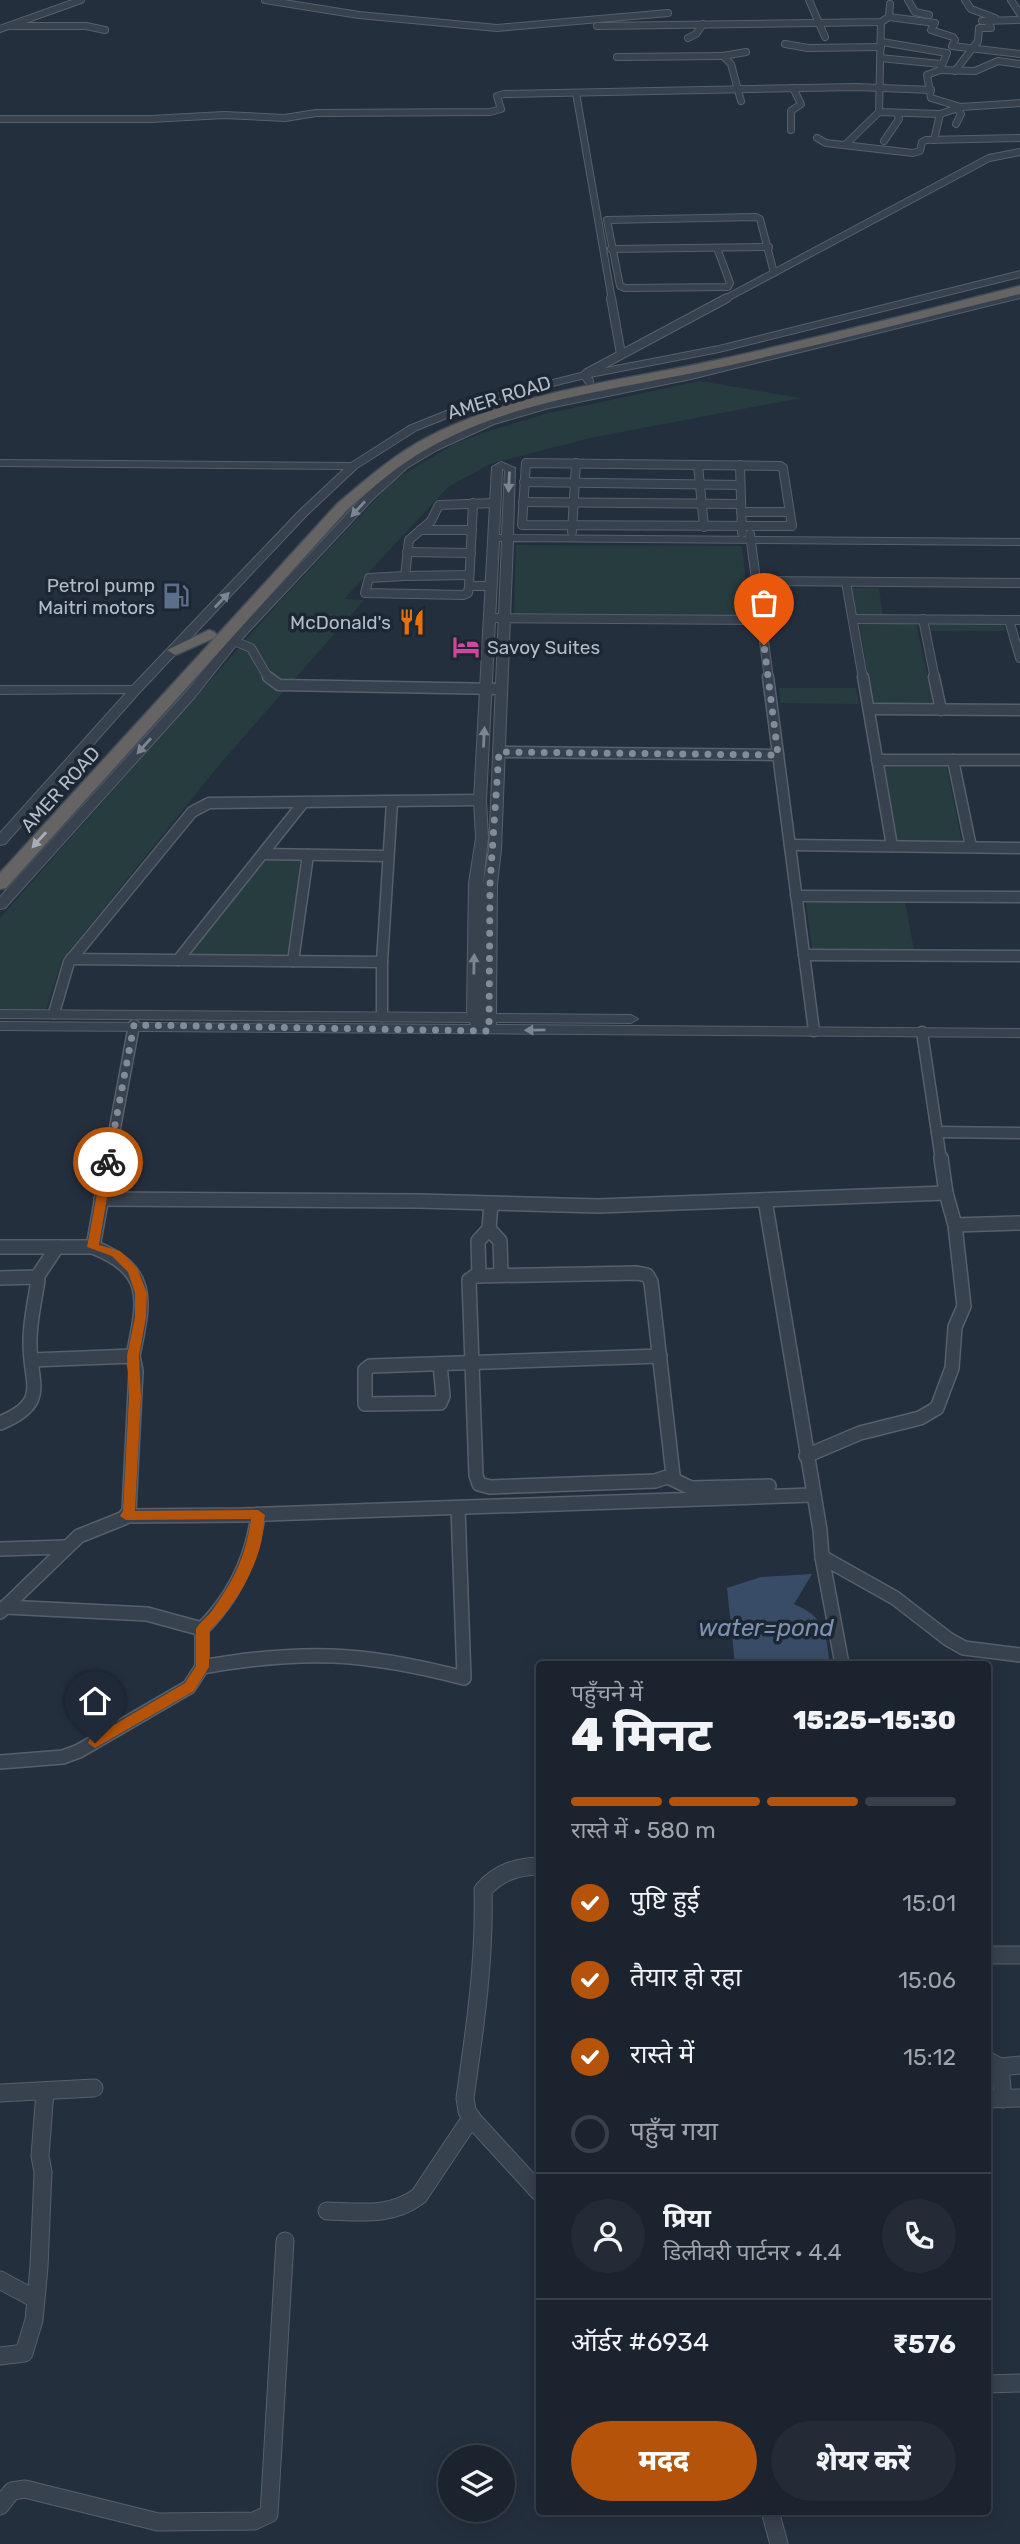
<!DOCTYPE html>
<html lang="hi">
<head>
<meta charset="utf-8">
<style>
  body { margin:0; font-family:Rubik,"Noto Sans Devanagari",sans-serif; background:#242b36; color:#f1f3f6; height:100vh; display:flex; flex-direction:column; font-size:26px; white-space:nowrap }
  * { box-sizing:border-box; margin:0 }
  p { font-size:23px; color:#a0a4aa }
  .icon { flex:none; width:38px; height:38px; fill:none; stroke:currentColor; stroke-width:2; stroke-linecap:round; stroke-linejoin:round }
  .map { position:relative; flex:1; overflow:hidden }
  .side { position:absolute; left:536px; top:1661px; width:455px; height:854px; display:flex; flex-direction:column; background:#1b232e; border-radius:7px; box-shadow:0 4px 18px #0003,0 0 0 2px #39404a }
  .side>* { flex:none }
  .fabs { position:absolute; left:438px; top:2445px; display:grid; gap:14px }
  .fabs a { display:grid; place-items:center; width:77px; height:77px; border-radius:50%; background:#1b232e; box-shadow:0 4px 18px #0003,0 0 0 2px #39404a; font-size:35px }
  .pin { position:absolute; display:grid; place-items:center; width:60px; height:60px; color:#fff; margin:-72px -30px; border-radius:50% 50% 50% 0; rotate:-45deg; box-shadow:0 0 7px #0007 }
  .pin .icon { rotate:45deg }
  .courier { position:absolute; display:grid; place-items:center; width:70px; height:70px; margin:-35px; border:5px solid #b45309; border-radius:50%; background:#fff; color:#222; box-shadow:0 2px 9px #0007 }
  .overview em { font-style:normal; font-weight:800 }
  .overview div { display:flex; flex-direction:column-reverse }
  .overview { display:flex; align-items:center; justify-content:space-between; height:119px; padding:0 35px }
  h1 { font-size:46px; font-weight:800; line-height:52px }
  .bar { display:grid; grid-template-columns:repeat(4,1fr); gap:10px 7px; align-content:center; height:84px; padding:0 35px }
  .bar i { height:9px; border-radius:5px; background:#39404a }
  .bar .selected { background:#b45309 }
  .bar p { grid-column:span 4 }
  .line { display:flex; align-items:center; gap:18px; padding:0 35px; border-top:2px solid #39404a }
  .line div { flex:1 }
  .round { display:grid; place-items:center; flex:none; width:74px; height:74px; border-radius:37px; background:#242b36 }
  ol { padding:0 35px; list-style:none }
  li { display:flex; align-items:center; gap:21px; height:77px }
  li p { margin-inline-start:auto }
  li .icon { padding:7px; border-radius:50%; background:#b45309; color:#fff; stroke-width:4 }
  li:last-child { color:#a0a4aa }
  li i { width:38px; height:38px; border:4px solid #39404a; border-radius:50% }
  .cta { display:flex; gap:14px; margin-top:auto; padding:14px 35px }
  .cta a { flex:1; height:80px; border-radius:42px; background:#b45309; color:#fff; font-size:28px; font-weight:800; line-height:80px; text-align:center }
  .cta a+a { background:#242b36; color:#f1f3f6 }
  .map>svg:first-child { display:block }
  .green { fill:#263c3f }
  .water { fill:#394c67 }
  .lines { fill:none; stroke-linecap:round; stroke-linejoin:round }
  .minor-far4-casing { stroke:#565f6c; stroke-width:8 }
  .minor-far3-casing { stroke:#565f6c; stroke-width:10 }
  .minor-far2-casing { stroke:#565f6c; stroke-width:13 }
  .minor-far1-casing { stroke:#565f6c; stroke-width:16 }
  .minor-casing { stroke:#565f6c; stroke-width:19 }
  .tertiary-casing { stroke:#565f6c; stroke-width:2 }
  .trunk-casing { stroke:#434c59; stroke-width:3 }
  .minor-far4 { stroke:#38414e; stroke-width:6 }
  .minor-far3 { stroke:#38414e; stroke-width:8 }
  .minor-far2 { stroke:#38414e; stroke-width:10 }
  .minor-far1 { stroke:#38414e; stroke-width:13 }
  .minor { stroke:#38414e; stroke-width:17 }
  .tertiary { fill:#38414e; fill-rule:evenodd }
  .trunk { fill:#656462; fill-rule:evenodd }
  .oneway { fill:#7c8592 }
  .oneway2 { fill:#a8afba }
  .route { fill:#b45309 }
  .done { stroke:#828b98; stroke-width:7; stroke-dasharray:0 12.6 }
  .labels { text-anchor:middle; stroke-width:7; stroke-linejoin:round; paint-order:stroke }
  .far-street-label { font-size:19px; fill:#b4bcc9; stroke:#1d2633 }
  .far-poi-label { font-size:19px; fill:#b4bcc9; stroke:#1d2633; text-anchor:end }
  .water-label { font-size:24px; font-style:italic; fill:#7c92b1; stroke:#1d2633 }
</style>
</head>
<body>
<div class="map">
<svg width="1020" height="2544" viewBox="0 0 1020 2544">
  <rect width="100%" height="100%" fill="#242f3e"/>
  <g class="green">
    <path d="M700,381L801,398L590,438L490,464L448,487L344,599L364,600L219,765L62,960L46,1010L0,1009V918L282,599L393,481L454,444L489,431L545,414Z"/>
    <path d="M516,545L742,546L750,616L514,615Z"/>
    <path d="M849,588H879L883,617H854Z"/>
    <path d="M928,621H1003L1005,631H930Z"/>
    <path d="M859,623H916L934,706H873Z"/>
    <path d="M779,688H856L859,704L780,703Z"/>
    <path d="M884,764H946L962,842H898Z"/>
    <path d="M266,858L302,859L287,954H191Z"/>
    <path d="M806,902H905L914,950L812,949Z"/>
  </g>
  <path class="water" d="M812,1574L794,1604C827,1619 825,1631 830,1664H735L727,1588L761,1577Z"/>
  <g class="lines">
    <g class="minor-far4-casing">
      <g id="minor-far4">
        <path d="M265,0L359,15L497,28L668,13"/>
        <path d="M809,0L825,37"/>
        <path d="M908,0L915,12L929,15"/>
        <path d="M965,0L971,9L995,18"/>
        <path d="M1011,0L1020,14"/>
        <path d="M890,4L889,17L935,23L931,30L953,37L955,40L952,46L1020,54"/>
        <path d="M982,21L1020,20"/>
        <path d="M12,26H86L105,30"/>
        <path d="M597,26L881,22L889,17"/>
        <path d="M0,29L81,0"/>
        <path d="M688,38L696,34L703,24"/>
        <path d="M882,42L947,53L940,70L975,71L998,61L1020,64"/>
        <path d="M785,44L808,48L881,47"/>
        <path d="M617,57L723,56"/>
        <path d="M880,58L941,64"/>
        <path d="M940,70L927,75L931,98L961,107"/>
        <path d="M955,71L978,41L979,28H991L987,21"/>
        <path d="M576,93L612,300"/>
        <path d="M741,101L731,64L723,56L746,52"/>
        <path d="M879,112L881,22"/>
        <path d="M0,119H151L224,115L285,118L316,113L490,112L501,109L497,96L504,94L856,87L931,90"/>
        <path d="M956,124L961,114L958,110"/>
        <path d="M791,130V111L801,104L793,88"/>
        <path d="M817,138L826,143L913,153L920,151L922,142L926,140L1020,138"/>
        <path d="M934,140L940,114"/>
        <path d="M884,141L899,119L897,113"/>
        <path d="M846,144L879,112L940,114L961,107L1020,103"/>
        <path d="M717,248L730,283L728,287L625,288L620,286L607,220L756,217L760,219L774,273"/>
        <path d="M611,249L769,247"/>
        <path d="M723,300L989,158L1020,152"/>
      </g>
    </g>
    <g class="minor-far3-casing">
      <g id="minor-far3">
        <path d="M611,298L621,354"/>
        <path d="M589,381L585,375L587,373L727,298"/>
        <path d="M526,463L780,466L783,468L792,526L522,525Z"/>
        <path d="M698,465L704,527"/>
        <path d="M740,465L742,533"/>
        <path d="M524,482L740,485"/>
        <path d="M523,502L740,504"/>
        <path d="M741,512H789"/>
        <path d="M420,530H472"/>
        <path d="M572,532L576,463"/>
        <path d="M750,534L769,679"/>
        <path d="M407,552L471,553"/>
        <path d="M405,576L469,575"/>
        <path d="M756,581L1020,583"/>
        <path d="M846,582L863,679"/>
        <path d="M469,586L473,503"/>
        <path d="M491,586H469L468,593L463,595L365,593L369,578L405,576L409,540L431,521L439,505L495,503"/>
        <path d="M490,618L761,620"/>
        <path d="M853,619L1020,620"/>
        <path d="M923,619L935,679"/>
        <path d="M1009,620L1020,658"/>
        <path d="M234,641L251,648L269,679"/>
      </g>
    </g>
    <g class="minor-far2-casing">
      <g id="minor-far2">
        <path d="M268,677L279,685L501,689"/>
        <path d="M768,677L814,1031"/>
        <path d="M863,677L892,846"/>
        <path d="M934,677L941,710"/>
        <path d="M869,709L1020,710"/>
        <path d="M499,752L778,755"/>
        <path d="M877,760H1020"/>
        <path d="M953,760L971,847"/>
        <path d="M790,845L1020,848"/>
        <path d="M263,854L387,856"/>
        <path d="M796,896L1020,897"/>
        <path d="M804,955L1020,956"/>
        <path d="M71,959L382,962"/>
        <path d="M178,960L303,803"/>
        <path d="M293,961L308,855"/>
        <path d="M54,1013L69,962L192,812L209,803L480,800"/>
        <path d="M382,1016V962L392,802"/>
        <path d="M922,1032L941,1160"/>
        <path d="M937,1132L1020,1133"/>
        <path d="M109,1160L134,1025"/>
      </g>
    </g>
    <g class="minor-far1-casing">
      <g id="minor-far1">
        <path d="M109,1158L93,1247C153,1271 144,1301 133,1356"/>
        <path d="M941,1158L946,1193L955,1225L1020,1223"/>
        <path d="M101,1199L419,1201L598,1206L946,1193"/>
        <path d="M765,1200L820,1530L822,1557L842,1664"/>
        <path d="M489,1229L500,1241L501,1275"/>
        <path d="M0,1247H57L37,1277"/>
        <path d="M57,1247H93"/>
        <path d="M637,1273L647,1275L651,1282L673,1475L655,1481L490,1487L479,1484L476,1475L469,1280L475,1276Z"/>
        <path d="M479,1276L478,1241L489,1229L491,1204"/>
        <path d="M0,1278L37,1277L38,1280C35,1300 30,1321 30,1341C29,1383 51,1402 0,1423"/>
        <path d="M440,1364L443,1396L440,1403L365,1404V1370L370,1366L660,1356"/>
        <path d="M806,1456L860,1433L920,1418L937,1408L952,1368L955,1327L964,1306L955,1225"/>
        <path d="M670,1478L691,1488L769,1486"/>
        <path d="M126,1516L243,1515L812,1495"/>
        <path d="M0,1549L66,1547"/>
        <path d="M822,1557L895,1598L948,1639L964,1648L1020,1655"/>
        <path d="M5,1607L147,1614L202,1629"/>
        <path d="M0,1612L79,1536L124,1518L129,1511L136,1371L133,1356L32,1360"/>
        <path d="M202,1667V1629C234,1597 252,1560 258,1515"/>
        <path d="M0,1762L63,1757L79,1751L189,1687L202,1667C303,1649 364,1652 464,1678L458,1508"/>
      </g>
    </g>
    <g class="minor-casing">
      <g id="minor">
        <path d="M539,1866C516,1867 499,1872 483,1890C485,1960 475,2028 465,2098L467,2111L474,2121L539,2192"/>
        <path d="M987,1955H1020"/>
        <path d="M987,2060L1000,2067L1020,2065"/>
        <path d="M1000,2067L1003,2099"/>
        <path d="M0,2093L94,2088"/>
        <path d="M987,2099L1020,2098"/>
        <path d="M327,2211C360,2212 391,2217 419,2196L471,2118"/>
        <path d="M0,2280L35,2299"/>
        <path d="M0,2356L24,2353L34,2320L39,2267L43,2172L40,2156L45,2091"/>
        <path d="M987,2384L1020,2383"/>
        <path d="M0,2506L12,2491L25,2489L158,2522L254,2521L269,2514L285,2241"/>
        <path d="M770,2511L779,2544"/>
      </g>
    </g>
    <g class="tertiary-casing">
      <g id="tertiary">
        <path d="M1020,271V277L719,352L585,378L484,403L417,430L357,468L307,515L139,693L5,844L0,845V833L126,693L0,694V686H132L299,511L344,469L0,466V460L351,463L409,426L476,399L585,372L719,346Z"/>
        <path d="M1020,292V298L691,379L549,408L494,424L437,450L407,468L374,498L238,643L194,698L5,908L0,909V897L186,692L230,639L366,494L399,464L429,446L486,420L543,403L691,373Z"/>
        <path d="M501,462L515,468L513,535L1020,539V545L513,541L501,850L497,884L496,1014L631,1015L638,1019L631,1023L496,1022V1025L1020,1029V1037L0,1030V1022L471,1025L470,1022L0,1018V1010L467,1013L469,883L476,838L474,800L492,467ZM502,469L505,470L502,535H499ZM499,541H502L489,850L483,884L482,1014L483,883L488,838L486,800Z"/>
      </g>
    </g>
    <g class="trunk-casing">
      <g id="trunk">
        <path d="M1020,286V294C921,318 821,345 722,367C622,389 517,398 427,449C398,465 372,488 347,510L6,888L0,889V873L337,504C362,483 388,460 417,443C510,391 619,382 722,359C822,337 921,311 1020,286Z"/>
        <path d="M209,630L214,632L217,635L214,638L180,653L175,655L167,650Z"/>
      </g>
    </g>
    <use href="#minor-far4" class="minor-far4"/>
    <use href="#minor-far3" class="minor-far3"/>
    <use href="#minor-far2" class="minor-far2"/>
    <use href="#minor-far1" class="minor-far1"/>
    <use href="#minor" class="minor"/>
    <use href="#tertiary" class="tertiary"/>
    <use href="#trunk" class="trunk"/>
  </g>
  <defs><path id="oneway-solid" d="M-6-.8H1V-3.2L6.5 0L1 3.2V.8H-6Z" transform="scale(1.75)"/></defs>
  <g class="oneway">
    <use href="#oneway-solid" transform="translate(509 482) rotate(93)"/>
    <use href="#oneway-solid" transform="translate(358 509) rotate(132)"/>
    <use href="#oneway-solid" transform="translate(222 600) rotate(-46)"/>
    <use href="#oneway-solid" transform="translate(484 737) rotate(-87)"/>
    <use href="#oneway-solid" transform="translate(144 746) rotate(132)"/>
    <use href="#oneway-solid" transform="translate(474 964) rotate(-89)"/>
    <use href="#oneway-solid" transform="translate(535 1030) rotate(179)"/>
  </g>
  <use class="oneway2" href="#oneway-solid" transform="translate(39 840) rotate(132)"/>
  <path class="route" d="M108,1159L113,1162L99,1245L120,1251L137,1268L147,1293L146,1317L139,1356L141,1397L135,1511L258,1510L265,1515C263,1525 263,1537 260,1547C252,1576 231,1611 209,1631V1667L194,1691L95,1748L88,1743L90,1739L185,1683L196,1666V1629C200,1622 206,1618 211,1612C233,1582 246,1557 251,1519L126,1520L120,1516L123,1511L129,1397L127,1356L135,1317V1293L128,1272L112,1256L87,1247L103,1162Z"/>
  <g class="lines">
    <path class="done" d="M108,1162L134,1025L489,1031L490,884L499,752L778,755L764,645"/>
  </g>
  <defs>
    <g id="fuel-bare" transform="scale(2.1)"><path d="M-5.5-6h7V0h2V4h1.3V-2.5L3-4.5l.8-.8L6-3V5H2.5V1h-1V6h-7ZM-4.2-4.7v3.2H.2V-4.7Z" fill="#5c6f8a" stroke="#1d2633" stroke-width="2.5" paint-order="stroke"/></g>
    <g id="restaurant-bare" transform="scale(2.1)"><path d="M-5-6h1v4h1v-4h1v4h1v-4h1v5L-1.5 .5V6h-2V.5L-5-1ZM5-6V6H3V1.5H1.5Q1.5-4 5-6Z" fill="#e8710a" stroke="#1d2633" stroke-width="2.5" paint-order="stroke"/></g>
    <g id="hotel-bare" transform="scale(2.1)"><path d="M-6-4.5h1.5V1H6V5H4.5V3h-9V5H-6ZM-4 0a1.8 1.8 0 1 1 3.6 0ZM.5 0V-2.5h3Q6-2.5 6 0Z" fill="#d1479c" stroke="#1d2633" stroke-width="2.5" paint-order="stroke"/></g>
  </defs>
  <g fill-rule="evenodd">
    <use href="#fuel-bare" x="176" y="596"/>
    <use href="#restaurant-bare" x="412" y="622"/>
    <use href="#hotel-bare" x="466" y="647"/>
  </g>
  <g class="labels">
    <g class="far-street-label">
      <text transform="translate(499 397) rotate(-17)" y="7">AMER ROAD</text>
      <text transform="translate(60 789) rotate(-48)" y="7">AMER ROAD</text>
    </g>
    <g class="far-poi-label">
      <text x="155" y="592">Petrol pump<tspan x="155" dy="22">Maitri motors</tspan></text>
      <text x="391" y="629">McDonald's</text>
      <text x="487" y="654" text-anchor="start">Savoy Suites</text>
    </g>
    <g class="water-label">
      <text x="766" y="1636">water=pond</text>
    </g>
  </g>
</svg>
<div class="fabs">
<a><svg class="icon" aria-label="layers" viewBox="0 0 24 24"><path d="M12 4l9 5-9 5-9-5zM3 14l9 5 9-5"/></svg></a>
</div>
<div class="pin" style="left:764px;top:645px;background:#ea580c"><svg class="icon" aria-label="bag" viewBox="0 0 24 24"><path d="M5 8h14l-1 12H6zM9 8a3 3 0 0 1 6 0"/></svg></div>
<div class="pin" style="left:95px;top:1743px;background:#1f2937"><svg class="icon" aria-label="home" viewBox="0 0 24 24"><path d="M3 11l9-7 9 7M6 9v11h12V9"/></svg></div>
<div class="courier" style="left:108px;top:1162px"><svg class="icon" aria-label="bike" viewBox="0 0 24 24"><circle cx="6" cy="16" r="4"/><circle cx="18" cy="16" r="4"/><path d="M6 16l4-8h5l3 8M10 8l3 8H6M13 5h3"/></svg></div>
<section class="side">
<div class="overview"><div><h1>4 मिनट</h1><p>पहुँचने में</p></div><em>15:25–15:30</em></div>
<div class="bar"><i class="selected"></i><i class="selected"></i><i class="selected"></i><i></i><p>रास्ते में · 580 m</p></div>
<ol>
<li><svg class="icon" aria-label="check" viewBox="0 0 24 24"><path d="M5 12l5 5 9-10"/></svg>पुष्टि हुई<p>15:01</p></li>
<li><svg class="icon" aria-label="check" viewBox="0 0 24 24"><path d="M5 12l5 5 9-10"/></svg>तैयार हो रहा<p>15:06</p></li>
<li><svg class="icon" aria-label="check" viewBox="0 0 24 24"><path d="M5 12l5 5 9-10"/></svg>रास्ते में<p>15:12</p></li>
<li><i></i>पहुँच गया</li>
</ol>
<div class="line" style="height:126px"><a class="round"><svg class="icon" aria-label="person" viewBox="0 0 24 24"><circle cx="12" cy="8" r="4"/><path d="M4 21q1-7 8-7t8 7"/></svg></a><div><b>प्रिया</b><p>डिलीवरी पार्टनर · 4.4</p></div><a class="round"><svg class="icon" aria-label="phone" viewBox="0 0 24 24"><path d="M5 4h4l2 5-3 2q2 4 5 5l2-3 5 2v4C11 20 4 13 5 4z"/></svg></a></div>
<div class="line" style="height:91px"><div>ऑर्डर #6934</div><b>₹576</b></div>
<div class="cta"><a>मदद</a><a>शेयर करें</a></div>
</section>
</div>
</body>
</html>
